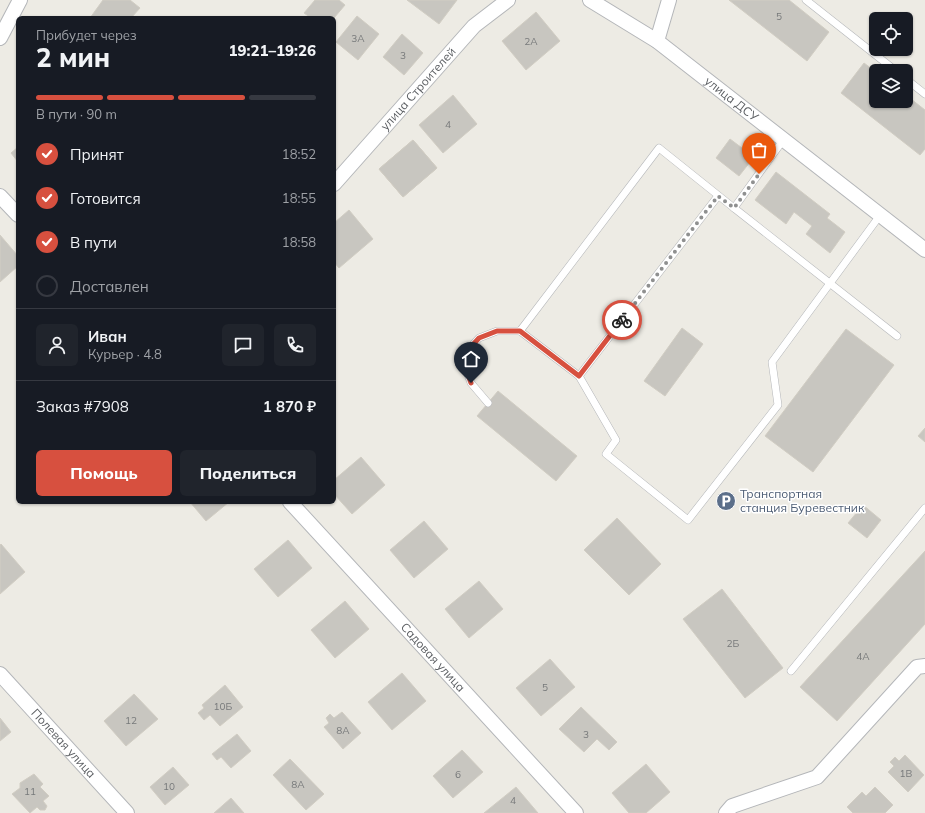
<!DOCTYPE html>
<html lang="ru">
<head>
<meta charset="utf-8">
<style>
  body { margin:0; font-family:Mulish,sans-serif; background:#20242c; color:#f1f3f6; height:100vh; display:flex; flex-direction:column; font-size:15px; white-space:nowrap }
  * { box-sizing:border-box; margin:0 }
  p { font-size:13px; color:#9ea1a6 }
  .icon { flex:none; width:22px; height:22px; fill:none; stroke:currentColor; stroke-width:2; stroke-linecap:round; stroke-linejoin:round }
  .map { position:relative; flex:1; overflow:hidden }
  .sheet { position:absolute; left:16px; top:16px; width:320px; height:488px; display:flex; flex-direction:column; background:#171b24; border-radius:6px; box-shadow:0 1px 3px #0004 }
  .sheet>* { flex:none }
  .tools { position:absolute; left:869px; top:12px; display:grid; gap:8px }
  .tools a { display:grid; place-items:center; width:44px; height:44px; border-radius:6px; background:#171b24; box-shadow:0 1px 3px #0004; font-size:20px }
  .pin { position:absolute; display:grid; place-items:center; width:34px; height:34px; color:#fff; margin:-41px -17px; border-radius:50% 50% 50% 0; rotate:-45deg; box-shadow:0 0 4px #0007 }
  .pin .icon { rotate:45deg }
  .courier { position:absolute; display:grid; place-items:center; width:40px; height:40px; margin:-20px; border:3px solid #d7503f; border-radius:50%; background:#fff; color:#222; box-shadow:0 1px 5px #0007 }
  .summary em { font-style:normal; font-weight:800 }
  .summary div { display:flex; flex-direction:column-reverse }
  .summary { display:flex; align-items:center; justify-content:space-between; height:68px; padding:0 20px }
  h1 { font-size:26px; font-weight:800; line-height:30px }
  .bar { display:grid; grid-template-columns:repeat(4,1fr); gap:6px 4px; align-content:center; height:48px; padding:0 20px }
  .bar i { height:5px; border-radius:3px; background:#363941 }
  .bar .active { background:#d7503f }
  .bar p { grid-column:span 4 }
  .line { display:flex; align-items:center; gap:10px; padding:0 20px; border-top:1px solid #363941 }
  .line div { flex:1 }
  .round { display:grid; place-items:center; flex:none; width:42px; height:42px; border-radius:6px; background:#20242c }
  ol { padding:0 20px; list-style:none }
  li { display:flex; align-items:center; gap:12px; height:44px }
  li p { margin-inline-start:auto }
  li .icon { padding:4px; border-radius:50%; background:#d7503f; color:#fff; stroke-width:4 }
  li:last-child { color:#9ea1a6 }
  li i { width:22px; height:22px; border:2px solid #363941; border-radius:50% }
  .action { display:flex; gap:8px; margin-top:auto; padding:8px 20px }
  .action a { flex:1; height:46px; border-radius:6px; background:#d7503f; color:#fff; font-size:16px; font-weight:800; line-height:46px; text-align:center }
  .action a+a { background:#20242c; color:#f1f3f6 }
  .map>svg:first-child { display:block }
  .building { fill:#c8c6c0; stroke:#d1cdc3 }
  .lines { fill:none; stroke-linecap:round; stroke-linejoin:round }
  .service-casing { stroke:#b4b6b9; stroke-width:8 }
  .minor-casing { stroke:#b4b6b9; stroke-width:16 }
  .service { stroke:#fff; stroke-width:7 }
  .minor { stroke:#fff; stroke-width:14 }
  .done { stroke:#8f9090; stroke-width:4; stroke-dasharray:0 7.2 }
  .route { stroke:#d7503f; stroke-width:5 }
  .labels { text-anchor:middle; stroke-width:3; stroke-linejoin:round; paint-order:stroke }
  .number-label { font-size:10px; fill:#77797a }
  .street-label { font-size:12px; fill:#5c5f63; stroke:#fff }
  .service-label { font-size:12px; fill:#4e5e75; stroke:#fff; text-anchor:start }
</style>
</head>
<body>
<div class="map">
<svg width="925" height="813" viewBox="0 0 925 813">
  <rect width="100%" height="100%" fill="#edebe4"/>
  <g class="building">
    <path d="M103,0H130L140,8L131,18H90Z"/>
    <path d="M315,0H339L345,5L334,18H311L304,13Z"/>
    <path d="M407,0H457L439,24Z"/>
    <path d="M729,0H789L829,32L807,61Z"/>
    <path d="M536,12L560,41L526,70L502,41Z"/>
    <path d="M357,16L379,34L358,60L336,42Z"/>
    <path d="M402,34L423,53L404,75L383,57Z"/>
    <path d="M864,63L876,72V101H906V95L925,110V149L920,155L841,93Z"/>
    <path d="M453,95L477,124L443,153L419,125Z"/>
    <path d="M730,139L754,157L739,176L716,158Z"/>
    <path d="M413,140L437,168L403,197L379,169Z"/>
    <path d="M413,140L437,168L403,197L379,169Z"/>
    <path d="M18,147V162L11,153Z"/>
    <path d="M776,172L830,214L827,218L845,232L830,253L806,234L812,226L794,212L786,224L755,200Z"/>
    <path d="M349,210L373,239L339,268L334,262V223Z"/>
    <path d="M0,235L18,256V266L0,282Z"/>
    <path d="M682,328L703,344L665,396L644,381Z"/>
    <path d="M846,329L894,365L813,472L765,436Z"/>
    <path d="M498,391L577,456L556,481L477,416Z"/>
    <path d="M925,428V442L918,436Z"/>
    <path d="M361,457L385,485L352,514L334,494V480Z"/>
    <path d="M190,502H229L206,521Z"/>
    <path d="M863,505L881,520L867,538L848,523Z"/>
    <path d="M617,518L661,564L629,595L584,550Z"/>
    <path d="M424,521L448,549L414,578L390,550Z"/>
    <path d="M288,540L312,568L278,597L254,569Z"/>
    <path d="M1,544L25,572L0,594V545Z"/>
    <path d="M925,551V624L837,721L800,687Z"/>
    <path d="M479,581L503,609L469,638L445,609Z"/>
    <path d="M722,589L783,668L745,698L683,619Z"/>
    <path d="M345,601L369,629L335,658L311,630Z"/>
    <path d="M550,659L575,687L541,716L516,688Z"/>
    <path d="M402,673L426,701L392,730L368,702Z"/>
    <path d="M225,685L243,707L220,726L210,715L204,720L198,713L204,708L202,705Z"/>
    <path d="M134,694L158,719L126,746L104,721Z"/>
    <path d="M581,707L617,742L609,750L597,739L584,752L559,729Z"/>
    <path d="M342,712L361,733L343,749L324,727L329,723L326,718L330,714L334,718Z"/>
    <path d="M0,718L11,732L0,741Z"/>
    <path d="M237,734L251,751L231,768L221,757L217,760L212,754Z"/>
    <path d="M462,750L483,772L453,798L433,776Z"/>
    <path d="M905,755L924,775L908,792L888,772L894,766L890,762L895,757L899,761Z"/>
    <path d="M290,759L324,794L306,810L273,775Z"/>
    <path d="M646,764L670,792L646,813H629L612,793Z"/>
    <path d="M173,767L189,785L165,805L150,787Z"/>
    <path d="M34,774L43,784L40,787L49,796L43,801L47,806L45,810H40L37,807L30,813L12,794L20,788V783Z"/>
    <path d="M516,787L538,813H484Z"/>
    <path d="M875,787L893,805L885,813H853L847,807L862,792L866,796Z"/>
    <path d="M231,798L244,813H214Z"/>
  </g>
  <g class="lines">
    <g class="service-casing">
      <g id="service">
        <path d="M806,0L896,71"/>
        <path d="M906,79L925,94"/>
        <path d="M734,208L897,336"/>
        <path d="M520,331L659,148L734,208L784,139"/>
        <path d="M579,376L718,196"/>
        <path d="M488,403L471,383L465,366L469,349L479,338L497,331H520L579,376L616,440L606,454L688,520L778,405L772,362L881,214"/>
        <path d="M791,671L925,508"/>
      </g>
    </g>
    <g class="minor-casing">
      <g id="minor">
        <path id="s1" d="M590,0L657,41L925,250"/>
        <path d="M0,38L20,0"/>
        <path d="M657,41L669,0"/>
        <path id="s2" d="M334,184L474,26L508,0"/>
        <path d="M0,196L18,215"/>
        <path id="s3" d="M290,502L576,813"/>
        <path id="s4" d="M0,674L127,813"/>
        <path d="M726,813L732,806L817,777L917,667L925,666"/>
      </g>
    </g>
    <use href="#service" class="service"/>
    <use href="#minor" class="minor"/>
  </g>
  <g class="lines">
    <path class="done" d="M622,320L718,196L734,208L759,174"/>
    <path class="route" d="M471,383L465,366L469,349L479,338L497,331H520L579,376L622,320"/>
  </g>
  <defs>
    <g id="parking-disc" transform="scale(1)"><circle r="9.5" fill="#5c6f8a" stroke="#fff"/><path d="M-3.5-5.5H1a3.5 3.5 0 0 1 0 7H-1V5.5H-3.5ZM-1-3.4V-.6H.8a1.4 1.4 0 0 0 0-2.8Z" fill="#fff"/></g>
  </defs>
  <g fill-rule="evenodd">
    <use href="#parking-disc" x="726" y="501"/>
  </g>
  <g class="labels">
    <g class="number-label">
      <text x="779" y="20">5</text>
      <text x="358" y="42">3А</text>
      <text x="531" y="45">2А</text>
      <text x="403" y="59">3</text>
      <text x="448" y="128">4</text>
      <text x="733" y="647">2Б</text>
      <text x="863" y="660">4А</text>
      <text x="545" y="691">5</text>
      <text x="223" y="710">10Б</text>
      <text x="131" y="724">12</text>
      <text x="343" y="734">8А</text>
      <text x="586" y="738">3</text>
      <text x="906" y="777">1В</text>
      <text x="458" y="778">6</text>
      <text x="298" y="788">8А</text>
      <text x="169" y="790">10</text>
      <text x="30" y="795">11</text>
      <text x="513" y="804">4</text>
    </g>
    <g class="street-label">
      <text dy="4" stroke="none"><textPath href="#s2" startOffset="127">улица Строителей</textPath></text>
      <text dy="4" stroke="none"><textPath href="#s1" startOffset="173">улица ДСУ</textPath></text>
      <text dy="4" stroke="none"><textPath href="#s3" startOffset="211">Садовая улица</textPath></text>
      <text dy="4" stroke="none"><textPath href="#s4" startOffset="94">Полевая улица</textPath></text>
    </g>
    <g class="service-label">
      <text x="740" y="498">Транспортная<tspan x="740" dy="14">станция Буревестник</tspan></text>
    </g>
  </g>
</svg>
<div class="tools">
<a><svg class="icon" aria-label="locate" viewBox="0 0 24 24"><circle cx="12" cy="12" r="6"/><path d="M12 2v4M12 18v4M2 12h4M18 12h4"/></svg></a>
<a><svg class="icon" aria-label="layers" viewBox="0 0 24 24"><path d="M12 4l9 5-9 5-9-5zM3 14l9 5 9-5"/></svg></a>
</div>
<div class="pin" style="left:759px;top:174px;background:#ea580c"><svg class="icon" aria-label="bag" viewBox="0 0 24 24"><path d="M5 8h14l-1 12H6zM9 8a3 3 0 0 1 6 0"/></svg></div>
<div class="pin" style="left:471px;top:383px;background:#1f2937"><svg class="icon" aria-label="home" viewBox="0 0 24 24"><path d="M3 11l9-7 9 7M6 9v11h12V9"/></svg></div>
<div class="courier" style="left:622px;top:320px"><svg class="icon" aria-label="bike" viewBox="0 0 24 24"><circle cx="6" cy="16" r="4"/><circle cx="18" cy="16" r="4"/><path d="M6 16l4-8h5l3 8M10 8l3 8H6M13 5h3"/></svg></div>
<section class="sheet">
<div class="summary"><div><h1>2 мин</h1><p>Прибудет через</p></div><em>19:21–19:26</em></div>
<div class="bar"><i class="active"></i><i class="active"></i><i class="active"></i><i></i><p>В пути · 90 m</p></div>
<ol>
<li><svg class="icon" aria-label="check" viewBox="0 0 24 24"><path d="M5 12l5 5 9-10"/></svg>Принят<p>18:52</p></li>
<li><svg class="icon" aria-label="check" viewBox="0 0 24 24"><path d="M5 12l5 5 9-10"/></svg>Готовится<p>18:55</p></li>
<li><svg class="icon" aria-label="check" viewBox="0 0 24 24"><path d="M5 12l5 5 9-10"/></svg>В пути<p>18:58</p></li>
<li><i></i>Доставлен</li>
</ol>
<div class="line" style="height:72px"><a class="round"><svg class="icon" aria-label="person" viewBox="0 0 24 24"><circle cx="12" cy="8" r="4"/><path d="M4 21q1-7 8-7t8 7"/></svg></a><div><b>Иван</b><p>Курьер · 4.8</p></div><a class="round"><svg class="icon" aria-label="chat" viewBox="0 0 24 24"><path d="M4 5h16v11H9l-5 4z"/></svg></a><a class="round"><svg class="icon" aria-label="phone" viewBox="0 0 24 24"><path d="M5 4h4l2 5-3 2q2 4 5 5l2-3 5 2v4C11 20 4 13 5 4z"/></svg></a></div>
<div class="line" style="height:52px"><div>Заказ #7908</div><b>1 870 ₽</b></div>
<div class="action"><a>Помощь</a><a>Поделиться</a></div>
</section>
</div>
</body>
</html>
